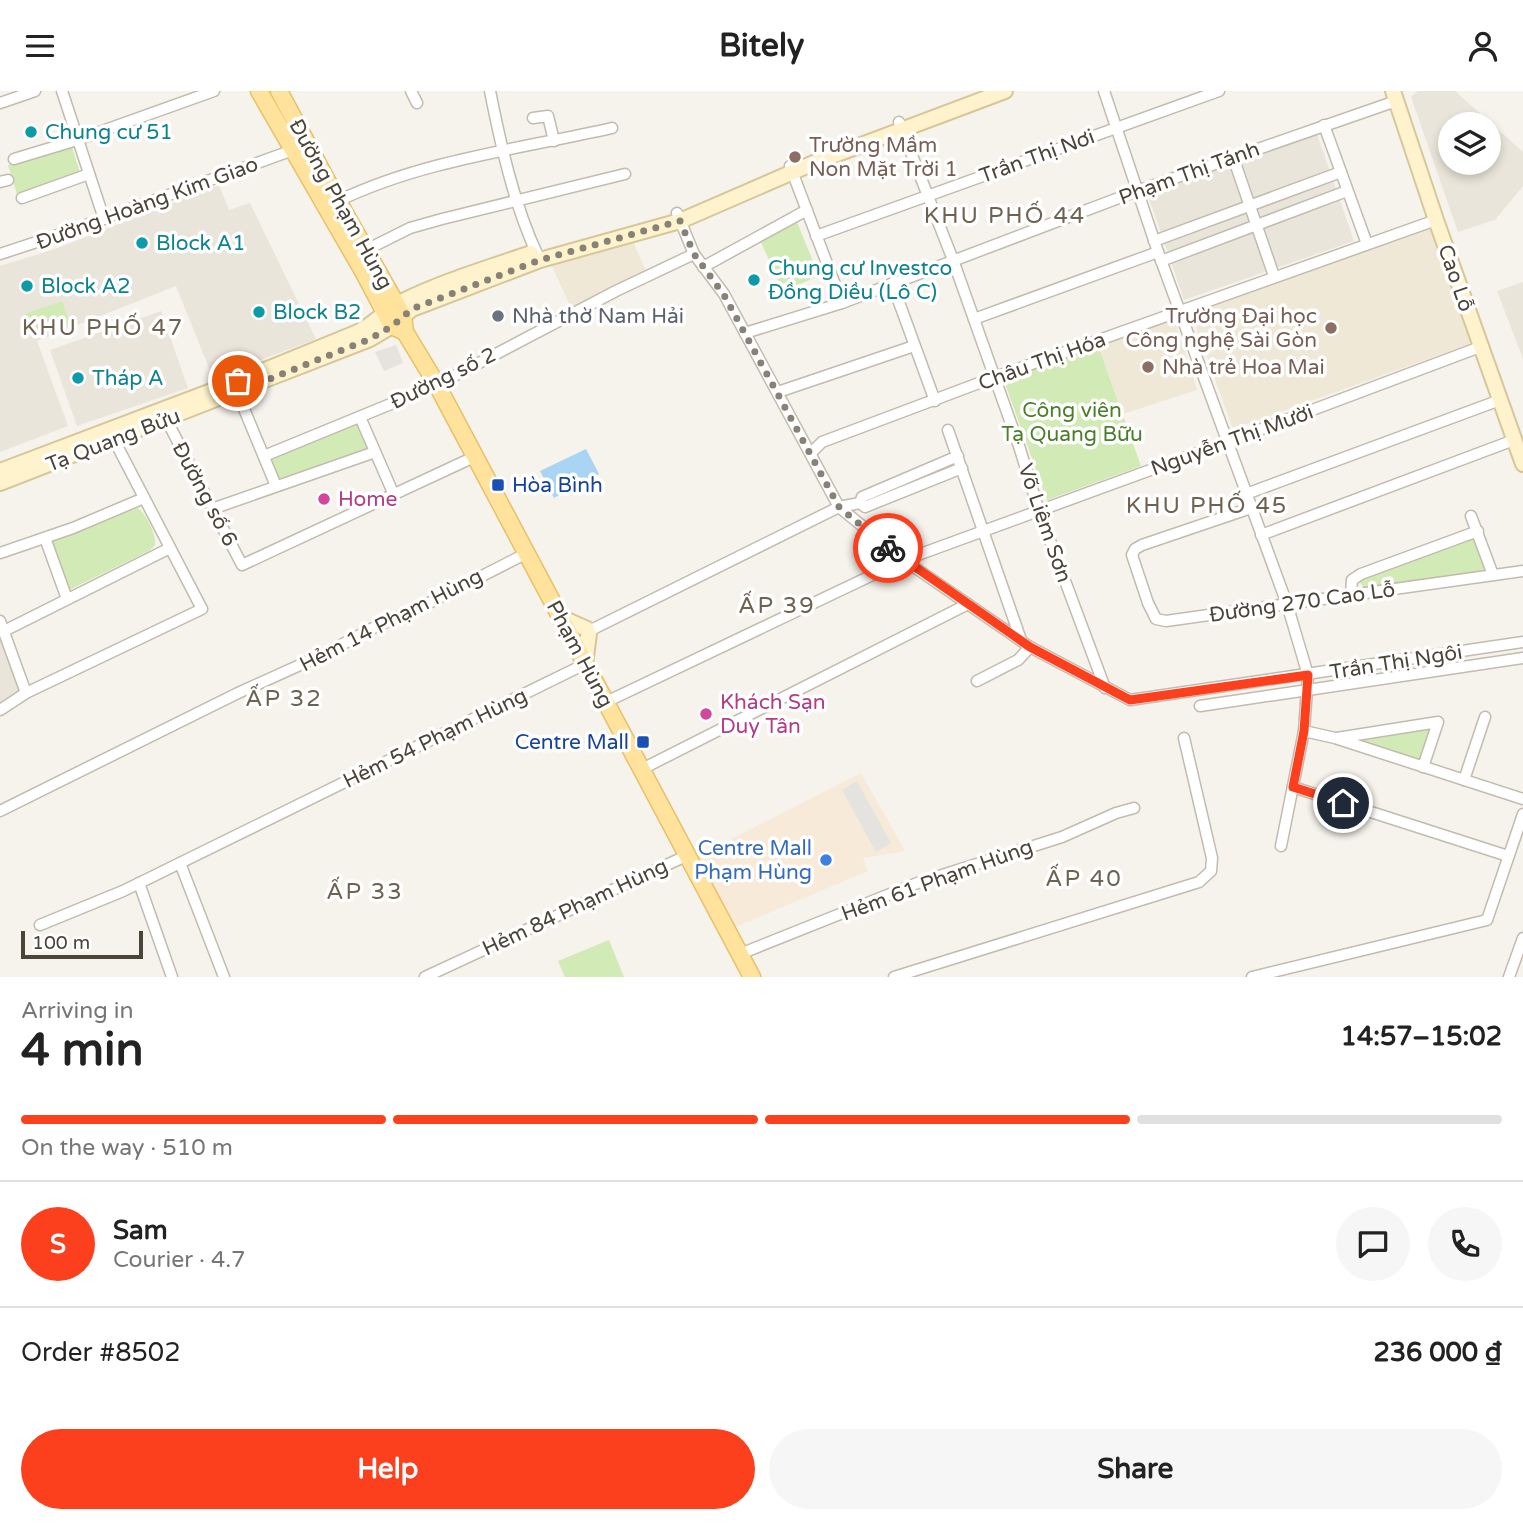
<!DOCTYPE html>
<html lang="en">
<head>
<meta charset="utf-8">
<style>
  body { margin:0; font-family:"Varela Round",sans-serif; background:#f6f6f6; color:#222; height:100vh; display:flex; flex-direction:column; font-size:26px; white-space:nowrap }
  * { box-sizing:border-box; margin:0 }
  p { font-size:23px; color:#767676 }
  .icon { flex:none; width:38px; height:38px; fill:none; stroke:currentColor; stroke-width:2; stroke-linecap:round; stroke-linejoin:round }
  .map { position:relative; height:886px; overflow:hidden }
  .panel { display:flex; flex-direction:column; background:#fff; flex:1 }
  .panel>* { flex:none }
  .fabs { position:absolute; left:1438px; top:21px; display:grid; gap:14px }
  .fabs a { display:grid; place-items:center; width:63px; height:63px; border-radius:50%; background:#fff; box-shadow:0 4px 10px #0003; font-size:35px }
  .scale { position:absolute; left:21px; bottom:18px; width:122px; box-sizing:border-box; padding-left:7px; border:4px solid #4b4439; border-top:0; font-size:19px; line-height:24px; white-space:nowrap; color:#4b4439; -webkit-text-stroke:5px #fff; paint-order:stroke }
  .pin { position:absolute; display:grid; place-items:center; width:60px; height:60px; color:#fff; margin:-30px; border:4px solid #fff; border-radius:50%; box-shadow:0 2px 7px #0007 }
  .courier { position:absolute; display:grid; place-items:center; width:70px; height:70px; margin:-35px; border:5px solid #fc3f1d; border-radius:50%; background:#fff; color:#222; box-shadow:0 2px 9px #0007 }
  .head em { font-style:normal; font-weight:700 }
  .head div { display:flex; flex-direction:column-reverse }
  .head { display:flex; align-items:center; justify-content:space-between; height:119px; padding:0 21px }
  h1 { font-size:46px; font-weight:700; line-height:52px }
  .bar { display:grid; grid-template-columns:repeat(4,1fr); gap:10px 7px; align-content:center; height:84px; padding:0 21px }
  .bar i { height:9px; border-radius:5px; background:#e0e0e0 }
  .bar .active { background:#fc3f1d }
  .bar p { grid-column:span 4 }
  .line { display:flex; align-items:center; gap:18px; padding:0 21px; border-top:2px solid #e0e0e0 }
  .line div { flex:1 }
  .round { display:grid; place-items:center; flex:none; width:74px; height:74px; border-radius:37px; background:#f6f6f6 }
  .button { display:flex; gap:14px; margin-top:auto; padding:14px 21px }
  .button a { flex:1; height:80px; border-radius:42px; background:#fc3f1d; color:#fff; font-size:28px; font-weight:700; line-height:80px; text-align:center }
  .button a+a { background:#f6f6f6; color:#222 }
  header { display:flex; justify-content:space-between; align-items:center; height:91px; padding:0 21px; background:#fff; font-size:32px; font-weight:700 }
  .map>svg:first-child { display:block }
  .residential { fill:#eae5da; fill-rule:evenodd }
  .commercial { fill:#f7ead8 }
  .industrial { fill:#e6e2dd }
  .education { fill:#efe8d6 }
  .green { fill:#d2eab5 }
  .parking { fill:#e5e3e0 }
  .water { fill:#a9d4f2 }
  .lines { fill:none; stroke-linecap:round; stroke-linejoin:round }
  .street-casing { stroke:#c2bbae; stroke-width:13 }
  .secondary-casing { stroke:#d6c79b; stroke-width:18 }
  .primary-casing { stroke:#e6c16a; stroke-width:19 }
  .street { stroke:#fff; stroke-width:10 }
  .secondary { stroke:#fff3cd; stroke-width:14 }
  .primary { stroke:#ffe39c; stroke-width:16 }
  .done { stroke:#878178; stroke-width:7; stroke-dasharray:0 12.6 }
  .route { stroke:#fc3f1d; stroke-width:9 }
  .culture-dot { fill:#0f9aa8; stroke:#fff; stroke-width:2.5 }
  .education-dot { fill:#8d6e63; stroke:#fff; stroke-width:2.5 }
  .worship-dot { fill:#6b7280; stroke:#fff; stroke-width:2.5 }
  .transit-dot { fill:#1a4fb4; stroke:#fff; stroke-width:2.5 }
  .hotel-dot { fill:#d1479c; stroke:#fff; stroke-width:2.5 }
  .shop-dot { fill:#3f7fe0; stroke:#fff; stroke-width:2.5 }
  .labels { text-anchor:middle; stroke-width:7; stroke-linejoin:round; paint-order:stroke }
  .culture-label { font-size:21px; fill:#0d838f; stroke:#fff; text-anchor:start }
  .education-label { font-size:21px; fill:#785e54; stroke:#fff; text-anchor:start }
  .street-label { font-size:21px; fill:#4b4439; stroke:#fff }
  .worship-label { font-size:21px; fill:#5b616d; stroke:#fff; text-anchor:start }
  .park-label { font-size:21px; fill:#4a7f2a; stroke:#fff }
  .transit-label { font-size:21px; fill:#164399; stroke:#fff; text-anchor:start }
  .hotel-label { font-size:21px; fill:#b23c85; stroke:#fff; text-anchor:start }
  .shop-label { font-size:21px; fill:#366cbe; stroke:#fff; text-anchor:end }
  .neighbourhood-label { font-size:23px; letter-spacing:2px; fill:#6e6250; stroke:#fff }
</style>
</head>
<body>
<header><svg class="icon" aria-label="menu" viewBox="0 0 24 24"><path d="M4 6h16M4 12h16M4 18h16"/></svg>Bitely<svg class="icon" aria-label="person" viewBox="0 0 24 24"><circle cx="12" cy="8" r="4"/><path d="M4 21q1-7 8-7t8 7"/></svg></header>
<div class="map">
<svg width="1523" height="886" viewBox="0 0 1523 886">
  <rect width="100%" height="100%" fill="#f6f3ec"/>
  <g class="residential">
    <path d="M1418,0H1455L1523,61V95L1495,129L1458,141L1411,6ZM1451,33H1489V72H1451Z"/>
    <path d="M1317,43L1354,150L1184,209L1147,102Z"/>
    <path d="M219,94L229,119L250,112L316,248L213,287L176,195L37,250L68,335L0,361V175L52,159Z"/>
    <path d="M1523,191V268L1497,200Z"/>
    <path d="M161,220L188,297L77,335L50,259Z"/>
    <path d="M0,548L19,598L15,604L0,612Z"/>
  </g>
  <path class="commercial" d="M861,682L905,760L863,767L868,780L733,837L694,767Z"/>
  <path class="industrial" d="M396,254L403,272L384,280L375,261Z"/>
  <g class="education">
    <path d="M1430,136L1472,252L1233,338L1191,222Z"/>
    <path d="M633,151L648,184L571,217L550,171Z"/>
    <path d="M1174,227L1197,299L1123,323L1098,254Z"/>
  </g>
  <g class="green">
    <path d="M71,53L80,82L17,103L8,74Z"/>
    <path d="M797,131L819,185L783,200L761,151Z"/>
    <path d="M62,210L70,233L33,246L25,223Z"/>
    <path d="M1098,254L1141,375L1047,409L1003,287Z"/>
    <path d="M359,332L374,358L278,394L265,367Z"/>
    <path d="M138,417C147,425 156,442 155,454L149,460L71,498L66,496L51,453L54,448Z"/>
    <path d="M1475,444L1487,476L1480,481L1364,497L1360,491L1363,487Z"/>
    <path d="M1436,633L1421,672L1353,649Z"/>
    <path d="M609,849L624,886H565L558,870Z"/>
  </g>
  <path class="parking" d="M857,690L891,752L876,761L842,699Z"/>
  <path class="water" d="M586,358L599,383L554,407L540,380Z"/>
  <g class="lines">
    <g class="street-casing">
      <g id="street">
        <path d="M62,0L104,128"/>
        <path d="M411,0L417,12"/>
        <path d="M490,0C501,55 514,114 538,165"/>
        <path d="M1104,0L1158,161L1287,513L1308,584L1304,640L1281,755"/>
        <path d="M0,12L35,0"/>
        <path d="M533,27L548,25L554,50"/>
        <path d="M899,31L953,169L1019,355L1039,420L1105,597"/>
        <path d="M1324,34L1367,153"/>
        <path d="M1233,66L1274,185"/>
        <path d="M14,68L77,49L214,0"/>
        <path d="M790,75L842,212"/>
        <path d="M0,91L8,89"/>
        <path d="M22,107L89,83"/>
        <path d="M338,110C423,69 520,58 612,37"/>
        <path d="M677,122L694,163L724,203L839,416L904,469L1030,556L1130,609L1523,551"/>
        <path d="M816,145L1219,0"/>
        <path d="M1154,150L1341,81"/>
        <path d="M366,159L410,137L442,128L625,83"/>
        <path d="M0,163L61,143L293,59"/>
        <path d="M1161,170L1347,100"/>
        <path d="M703,176L807,119"/>
        <path d="M892,192L935,310"/>
        <path d="M974,228L1158,161"/>
        <path d="M745,242L842,212L1137,100L1396,10"/>
        <path d="M237,301L276,395"/>
        <path d="M778,301L914,255"/>
        <path d="M360,326L394,404"/>
        <path d="M166,328L242,474L474,366"/>
        <path d="M948,339L1021,549"/>
        <path d="M811,362L822,351L995,286L1436,129"/>
        <path d="M264,365L437,294L616,200L694,163"/>
        <path d="M1246,403L1500,309"/>
        <path d="M860,412L862,406L958,365"/>
        <path d="M1251,417L1142,454L1135,458L1132,464L1148,512L1156,528L1166,530L1523,480"/>
        <path d="M212,418L375,361"/>
        <path d="M1471,425L1493,484"/>
        <path d="M1261,444L1514,349"/>
        <path d="M45,447L67,508"/>
        <path d="M0,462L73,437L144,407"/>
        <path d="M1351,504L1352,489L1361,483L1478,440"/>
        <path d="M0,530L26,602"/>
        <path d="M4,540L170,457"/>
        <path d="M585,548L593,538L839,416L860,412L865,416L962,377"/>
        <path d="M977,590L1018,569L1030,556"/>
        <path d="M606,611L904,469L1227,351L1480,256"/>
        <path d="M1200,615L1523,567"/>
        <path d="M0,619L26,602L202,518L111,343"/>
        <path d="M1304,640L1335,647L1523,708"/>
        <path d="M1337,647L1438,631L1423,676"/>
        <path d="M642,678L968,513"/>
        <path d="M1464,689L1485,626"/>
        <path d="M1293,696L1508,765"/>
        <path d="M0,720L238,602L322,564L377,535L431,511L527,462"/>
        <path d="M180,772L224,886"/>
        <path d="M139,792L172,886"/>
        <path d="M40,834L123,800L585,573"/>
        <path d="M740,863L920,791L1062,746L1116,722L1134,717"/>
        <path d="M425,886L688,764"/>
        <path d="M894,886L1199,791L1211,780L1212,767L1184,647"/>
        <path d="M1252,886L1487,829L1523,723"/>
        <path d="M1509,886L1523,847"/>
      </g>
    </g>
    <g class="secondary-casing">
      <g id="secondary">
        <path d="M1393,0L1436,129L1523,373"/>
        <path d="M0,380L238,290L358,241C375,233 386,218 403,210C444,190 488,177 531,162"/>
        <path d="M0,392L370,248L392,235L412,218L540,169L680,130L816,71L1005,0"/>
        <path d="M560,526L587,538"/>
        <path d="M585,573L589,543"/>
      </g>
    </g>
    <g class="primary-casing">
      <g id="primary">
        <path d="M259,0L364,182L392,235L405,241"/>
        <path d="M279,0L338,110L403,225L405,241L437,294L752,886"/>
      </g>
    </g>
    <use href="#street" class="street"/>
    <use href="#secondary" class="secondary"/>
    <use href="#primary" class="primary"/>
  </g>
  <g class="lines">
    <path class="done" d="M238,290L234,292L237,301L370,248L392,235L412,218L540,169L680,130L694,163L724,204L839,416L888,457"/>
    <path class="route" d="M888,457L1030,556L1130,609L1308,584L1304,640L1293,696L1343,712"/>
  </g>
  <g class="culture-dot">
    <circle cx="31" cy="41" r="7"/>
    <circle cx="142" cy="152" r="7"/>
    <circle cx="754" cy="189" r="7"/>
    <circle cx="27" cy="195" r="7"/>
    <circle cx="259" cy="221" r="7"/>
    <circle cx="78" cy="287" r="7"/>
  </g>
  <g class="education-dot">
    <circle cx="795" cy="66" r="7"/>
    <circle cx="1331" cy="237" r="7"/>
    <circle cx="1148" cy="276" r="7"/>
  </g>
  <circle class="worship-dot" cx="498" cy="225" r="7"/>
  <g class="transit-dot">
    <rect x="491" y="387" width="14" height="14" rx="3.5"/>
    <rect x="636" y="644" width="14" height="14" rx="3.5"/>
  </g>
  <g class="hotel-dot">
    <circle cx="324" cy="408" r="7"/>
    <circle cx="706" cy="623" r="7"/>
  </g>
  <circle class="shop-dot" cx="826" cy="769" r="7"/>
  <g class="labels">
    <g class="culture-label">
      <text x="45" y="48">Chung cư 51</text>
      <text x="156" y="159">Block A1</text>
      <text x="768" y="184">Chung cư Investco<tspan x="768" dy="24">Đồng Diều (Lô C)</tspan></text>
      <text x="41" y="202">Block A2</text>
      <text x="273" y="228">Block B2</text>
      <text x="92" y="294">Tháp A</text>
    </g>
    <g class="education-label">
      <text x="809" y="61">Trường Mầm<tspan x="809" dy="24">Non Mặt Trời 1</tspan></text>
      <text x="1317" y="232" text-anchor="end">Trường Đại học<tspan x="1317" dy="24">Công nghệ Sài Gòn</tspan></text>
      <text x="1162" y="283">Nhà trẻ Hoa Mai</text>
    </g>
    <g class="street-label">
      <text transform="translate(1037 65) rotate(-20)" y="7">Trần Thị Nơi</text>
      <text transform="translate(1189 82) rotate(-20)" y="7">Phạm Thị Tánh</text>
      <text transform="translate(147 112) rotate(-20)" y="7">Đường Hoàng Kim Giao</text>
      <text transform="translate(341 113) rotate(61)" y="7">Đường Phạm Hùng</text>
      <text transform="translate(1456 187) rotate(71)" y="7">Cao Lỗ</text>
      <text transform="translate(1042 270) rotate(-20)" y="7">Châu Thị Hóa</text>
      <text transform="translate(443 287) rotate(-26)" y="7">Đường số 2</text>
      <text transform="translate(113 349) rotate(-21)" y="7">Tạ Quang Bửu</text>
      <text transform="translate(1232 349) rotate(-20)" y="7">Nguyễn Thị Mười</text>
      <text transform="translate(205 403) rotate(62)" y="7">Đường số 6</text>
      <text transform="translate(1045 432) rotate(71)" y="7">Võ Liêm Sơn</text>
      <text transform="translate(1302 511) rotate(-8)" y="7">Đường 270 Cao Lỗ</text>
      <text transform="translate(391 529) rotate(-27)" y="7">Hẻm 14 Phạm Hùng</text>
      <text transform="translate(580 563) rotate(62)" y="7">Phạm Hùng</text>
      <text transform="translate(1396 571) rotate(-9)" y="7">Trần Thị Ngôi</text>
      <text transform="translate(435 647) rotate(-26)" y="7">Hẻm 54 Phạm Hùng</text>
      <text transform="translate(937 789) rotate(-20)" y="7">Hẻm 61 Phạm Hùng</text>
      <text transform="translate(575 816) rotate(-25)" y="7">Hẻm 84 Phạm Hùng</text>
    </g>
    <g class="worship-label">
      <text x="512" y="232">Nhà thờ Nam Hải</text>
    </g>
    <g class="park-label">
      <text x="1072" y="326">Công viên<tspan x="1072" dy="24">Tạ Quang Bữu</tspan></text>
    </g>
    <g class="transit-label">
      <text x="512" y="401">Hòa Bình</text>
      <text x="629" y="658" text-anchor="end">Centre Mall</text>
    </g>
    <g class="hotel-label">
      <text x="338" y="415">Home</text>
      <text x="720" y="618">Khách Sạn<tspan x="720" dy="24">Duy Tân</tspan></text>
    </g>
    <g class="shop-label">
      <text x="812" y="764">Centre Mall<tspan x="812" dy="24">Phạm Hùng</tspan></text>
    </g>
    <g class="neighbourhood-label">
      <text x="1005" y="132">KHU PHỐ 44</text>
      <text x="103" y="244">KHU PHỐ 47</text>
      <text x="1207" y="422">KHU PHỐ 45</text>
      <text x="777" y="522">ẤP 39</text>
      <text x="284" y="615">ẤP 32</text>
      <text x="1084" y="795">ẤP 40</text>
      <text x="365" y="808">ẤP 33</text>
    </g>
  </g>
</svg>
<div class="fabs">
<a><svg class="icon" aria-label="layers" viewBox="0 0 24 24"><path d="M12 4l9 5-9 5-9-5zM3 14l9 5 9-5"/></svg></a>
</div>
<div class="scale">100 m</div>
<div class="pin" style="left:238px;top:290px;background:#ea580c"><svg class="icon" aria-label="bag" viewBox="0 0 24 24"><path d="M5 8h14l-1 12H6zM9 8a3 3 0 0 1 6 0"/></svg></div>
<div class="pin" style="left:1343px;top:712px;background:#1f2937"><svg class="icon" aria-label="home" viewBox="0 0 24 24"><path d="M3 11l9-7 9 7M6 9v11h12V9"/></svg></div>
<div class="courier" style="left:888px;top:457px"><svg class="icon" aria-label="bike" viewBox="0 0 24 24"><circle cx="6" cy="16" r="4"/><circle cx="18" cy="16" r="4"/><path d="M6 16l4-8h5l3 8M10 8l3 8H6M13 5h3"/></svg></div>
</div>
<section class="panel">
<div class="head"><div><h1>4 min</h1><p>Arriving in</p></div><em>14:57–15:02</em></div>
<div class="bar"><i class="active"></i><i class="active"></i><i class="active"></i><i></i><p>On the way · 510 m</p></div>
<div class="line" style="height:126px"><b class="round" style="background:#fc3f1d;color:#fff">S</b><div><b>Sam</b><p>Courier · 4.7</p></div><a class="round"><svg class="icon" aria-label="chat" viewBox="0 0 24 24"><path d="M4 5h16v11H9l-5 4z"/></svg></a><a class="round"><svg class="icon" aria-label="phone" viewBox="0 0 24 24"><path d="M5 4h4l2 5-3 2q2 4 5 5l2-3 5 2v4C11 20 4 13 5 4z"/></svg></a></div>
<div class="line" style="height:91px"><div>Order #8502</div><b>236 000 ₫</b></div>
<div class="button"><a>Help</a><a>Share</a></div>
</section>
</body>
</html>
